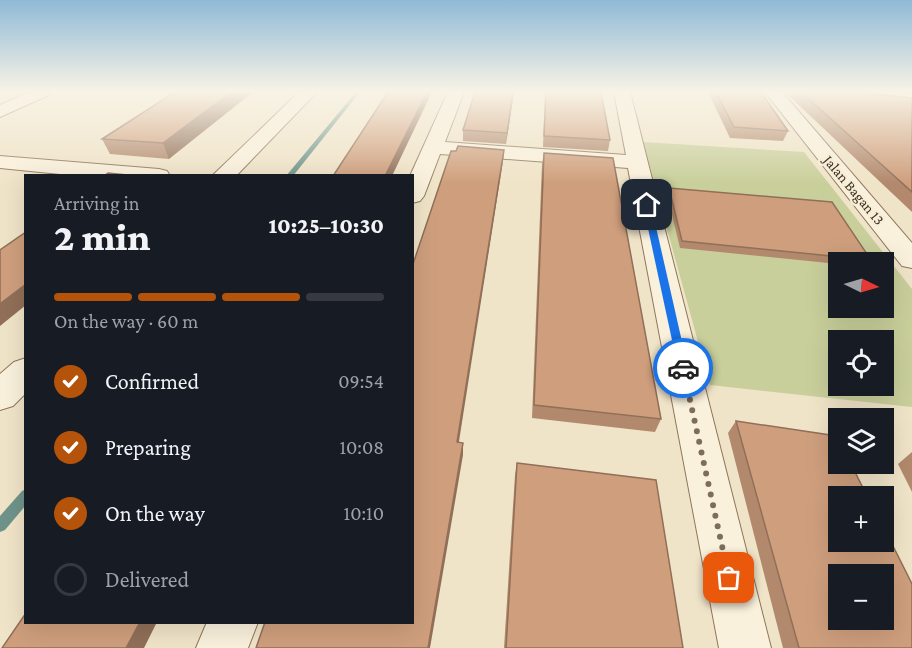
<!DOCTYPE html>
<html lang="en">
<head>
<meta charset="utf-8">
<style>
  body { margin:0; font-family:"Crimson Pro",serif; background:#20242c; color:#f1f3f6; height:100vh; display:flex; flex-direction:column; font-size:22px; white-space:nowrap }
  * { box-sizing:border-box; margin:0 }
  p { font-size:20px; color:#9ea1a6 }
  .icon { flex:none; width:33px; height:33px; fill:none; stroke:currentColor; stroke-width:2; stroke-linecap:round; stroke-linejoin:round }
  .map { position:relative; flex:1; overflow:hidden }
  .drawer { position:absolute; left:24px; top:174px; width:390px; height:450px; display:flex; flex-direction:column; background:#171b24; border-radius:0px; box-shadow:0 6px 24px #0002 }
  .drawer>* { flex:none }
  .needle { width:39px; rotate:95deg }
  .buttons { position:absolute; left:828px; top:252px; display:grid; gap:12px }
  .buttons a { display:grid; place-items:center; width:66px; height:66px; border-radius:0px; background:#171b24; box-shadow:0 6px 24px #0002; font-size:30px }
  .pin { position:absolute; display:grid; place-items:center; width:51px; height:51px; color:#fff; margin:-26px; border-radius:12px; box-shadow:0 3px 9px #0006 }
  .courier { position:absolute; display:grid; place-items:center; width:60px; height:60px; margin:-30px; border:4px solid #1a73e8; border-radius:50%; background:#fff; color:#222; box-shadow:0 2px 8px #0007 }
  .summary em { font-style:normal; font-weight:800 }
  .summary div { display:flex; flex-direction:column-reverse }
  .summary { display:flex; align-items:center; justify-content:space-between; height:102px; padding:0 30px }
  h1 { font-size:39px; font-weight:800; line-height:45px }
  .bar { display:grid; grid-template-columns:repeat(4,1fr); gap:9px 6px; align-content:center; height:72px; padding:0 30px }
  .bar i { height:8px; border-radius:4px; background:#363941 }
  .bar .active { background:#b45309 }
  .bar p { grid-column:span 4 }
  ol { padding:0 30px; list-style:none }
  li { display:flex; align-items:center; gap:18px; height:66px }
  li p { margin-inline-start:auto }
  li .icon { padding:6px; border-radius:50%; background:#b45309; color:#fff; stroke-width:4 }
  li:last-child { color:#9ea1a6 }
  li i { width:33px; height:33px; border:3px solid #363941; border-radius:50% }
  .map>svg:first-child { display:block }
  .green { fill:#c9cf9b; fill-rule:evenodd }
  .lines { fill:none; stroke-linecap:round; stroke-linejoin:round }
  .stream { fill:#6f938a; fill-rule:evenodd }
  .minor-casing { stroke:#8d765c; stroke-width:2 }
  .minor { fill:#faf1dc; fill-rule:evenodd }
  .wall { fill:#b2896c }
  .shaded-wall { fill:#916f58 }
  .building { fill:#cf9f7d; stroke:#916f58; stroke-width:1.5; fill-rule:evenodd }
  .route { fill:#1a73e8 }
  .done { stroke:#7c6e5b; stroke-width:6; stroke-dasharray:0 10.8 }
  .labels { text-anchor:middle; stroke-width:5; stroke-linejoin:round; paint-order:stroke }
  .far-street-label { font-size:15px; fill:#3d2e20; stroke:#f7eed8 }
</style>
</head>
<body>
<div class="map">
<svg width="912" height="648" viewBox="0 0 912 648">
  <rect width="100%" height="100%" fill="#f0e4c8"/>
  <path class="green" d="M643,142L804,152L912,289V407L710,385ZM838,262H884V308H838ZM838,340H884V386H838Z"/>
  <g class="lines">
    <g class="stream">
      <path d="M356,92H360L293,176H286Z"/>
      <path d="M26,489V505L5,530L0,532V516L22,491Z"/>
    </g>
    <g class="minor-casing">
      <g id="minor">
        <path d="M29,92H51L49,95L0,117V105Z"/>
        <path d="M299,92H317L236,176H212Z"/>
        <path d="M448,92H464L445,142L626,155L614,92H630L771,648H719L628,168L440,154L424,196L420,201L412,203V176H410Z"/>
        <path d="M765,92H782L912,243V268L902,266Z"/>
        <path d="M0,156L159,169L167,171L170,176H80L0,168Z"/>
        <path d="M26,358V393L13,406L0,410V374L14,362Z"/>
        <path d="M207,622H258L248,648H196Z"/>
      </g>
    </g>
    <use href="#minor" class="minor"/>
  </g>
  <g class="wall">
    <path d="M175,92L169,159L110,154L102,139Z"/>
    <path d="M514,92L506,144L463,141V130Z"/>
    <path d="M545,92H601L610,140L608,151L543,147Z"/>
    <path d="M708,92H761L788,131L783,141L730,138Z"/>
    <path d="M785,92H857L912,98V212Z"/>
    <path d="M896,92H912V94Z"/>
    <path d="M544,153L661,419L655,432L532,418L542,164Z"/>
    <path d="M669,188L871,260L869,262H838V264L680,248L667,194Z"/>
    <path d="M736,421L912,648H783L728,433Z"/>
    <path d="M912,452V492L898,464Z"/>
    <path d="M517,463L683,648H504L515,475Z"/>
  </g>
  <g class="shaded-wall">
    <path d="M231,92H253L169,159L163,143Z"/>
    <path d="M427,92H432L392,176H385Z"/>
    <path d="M513,92H514L506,144L507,133Z"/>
    <path d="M504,150L503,161L457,454V442Z"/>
    <path d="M26,284V305L0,326V304Z"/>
    <path d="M463,443V455L430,648H428Z"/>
    <path d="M140,622H157L144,648H126Z"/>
  </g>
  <g class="building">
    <path d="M175,92H231L163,143L102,139Z"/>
    <path d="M388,92H427L385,176H333Z"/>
    <path d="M475,92H513L507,133L463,130Z"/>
    <path d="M546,92H601L610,140L544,136Z"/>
    <path d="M716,92H761L788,131L734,127Z"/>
    <path d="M801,92H857L912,98V192Z"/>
    <path d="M458,146L504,150L457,442L463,443L428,648H256L265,622H412V267L451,151H456Z"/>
    <path d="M544,153L613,158L661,419L534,405Z"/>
    <path d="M108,173L137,176H104Z"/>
    <path d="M669,188L832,202L871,260L682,241Z"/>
    <path d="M26,232V284L0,304V250Z"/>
    <path d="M736,421L837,436L838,439V464H851L867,496H838V542H884V528L912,584V648H799ZM838,574H884V620H838Z"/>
    <path d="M517,463L656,480L683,648H506Z"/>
    <path d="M26,613V622H140L126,648H2Z"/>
  </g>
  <linearGradient id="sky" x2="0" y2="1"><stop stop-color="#8fbad6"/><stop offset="0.5" stop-color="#f8f3e6"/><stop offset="1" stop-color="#f8f3e6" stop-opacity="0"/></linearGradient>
  <rect width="912" height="183" fill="url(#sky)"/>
  <path class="route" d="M647,203L651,205L688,368L683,372L678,368L643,205Z"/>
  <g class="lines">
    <path class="done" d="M683,368L729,578"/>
  </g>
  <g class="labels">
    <g class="far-street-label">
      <text transform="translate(854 190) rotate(50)" y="5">Jalan Bagan 13</text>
    </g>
  </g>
</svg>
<div class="buttons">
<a><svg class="needle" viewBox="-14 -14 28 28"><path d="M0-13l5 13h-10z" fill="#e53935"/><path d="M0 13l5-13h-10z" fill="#9ea1a6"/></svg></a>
<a><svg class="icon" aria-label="locate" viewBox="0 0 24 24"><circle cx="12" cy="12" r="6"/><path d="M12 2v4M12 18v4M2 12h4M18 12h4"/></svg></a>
<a><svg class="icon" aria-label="layers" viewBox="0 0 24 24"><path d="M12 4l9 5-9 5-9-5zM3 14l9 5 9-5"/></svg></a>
<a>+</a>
<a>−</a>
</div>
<div class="pin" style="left:729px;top:578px;background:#ea580c"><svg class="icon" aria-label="bag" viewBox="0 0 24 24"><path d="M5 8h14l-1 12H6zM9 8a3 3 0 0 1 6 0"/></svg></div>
<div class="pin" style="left:647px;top:205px;background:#1f2937"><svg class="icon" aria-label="home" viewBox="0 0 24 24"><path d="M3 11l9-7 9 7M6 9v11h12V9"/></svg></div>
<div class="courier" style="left:683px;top:368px"><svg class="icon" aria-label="car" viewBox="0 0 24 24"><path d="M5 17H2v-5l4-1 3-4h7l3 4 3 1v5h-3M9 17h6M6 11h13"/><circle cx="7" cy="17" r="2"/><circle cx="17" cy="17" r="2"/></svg></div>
<section class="drawer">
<div class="summary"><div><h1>2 min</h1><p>Arriving in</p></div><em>10:25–10:30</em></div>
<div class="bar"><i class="active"></i><i class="active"></i><i class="active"></i><i></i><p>On the way · 60 m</p></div>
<ol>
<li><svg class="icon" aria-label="check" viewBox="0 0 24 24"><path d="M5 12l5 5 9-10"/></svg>Confirmed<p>09:54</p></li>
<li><svg class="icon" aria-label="check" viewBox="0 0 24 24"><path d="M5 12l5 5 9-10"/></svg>Preparing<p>10:08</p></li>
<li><svg class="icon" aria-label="check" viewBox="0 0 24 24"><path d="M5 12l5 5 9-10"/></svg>On the way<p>10:10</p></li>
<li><i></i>Delivered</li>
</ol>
</section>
</div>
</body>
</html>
